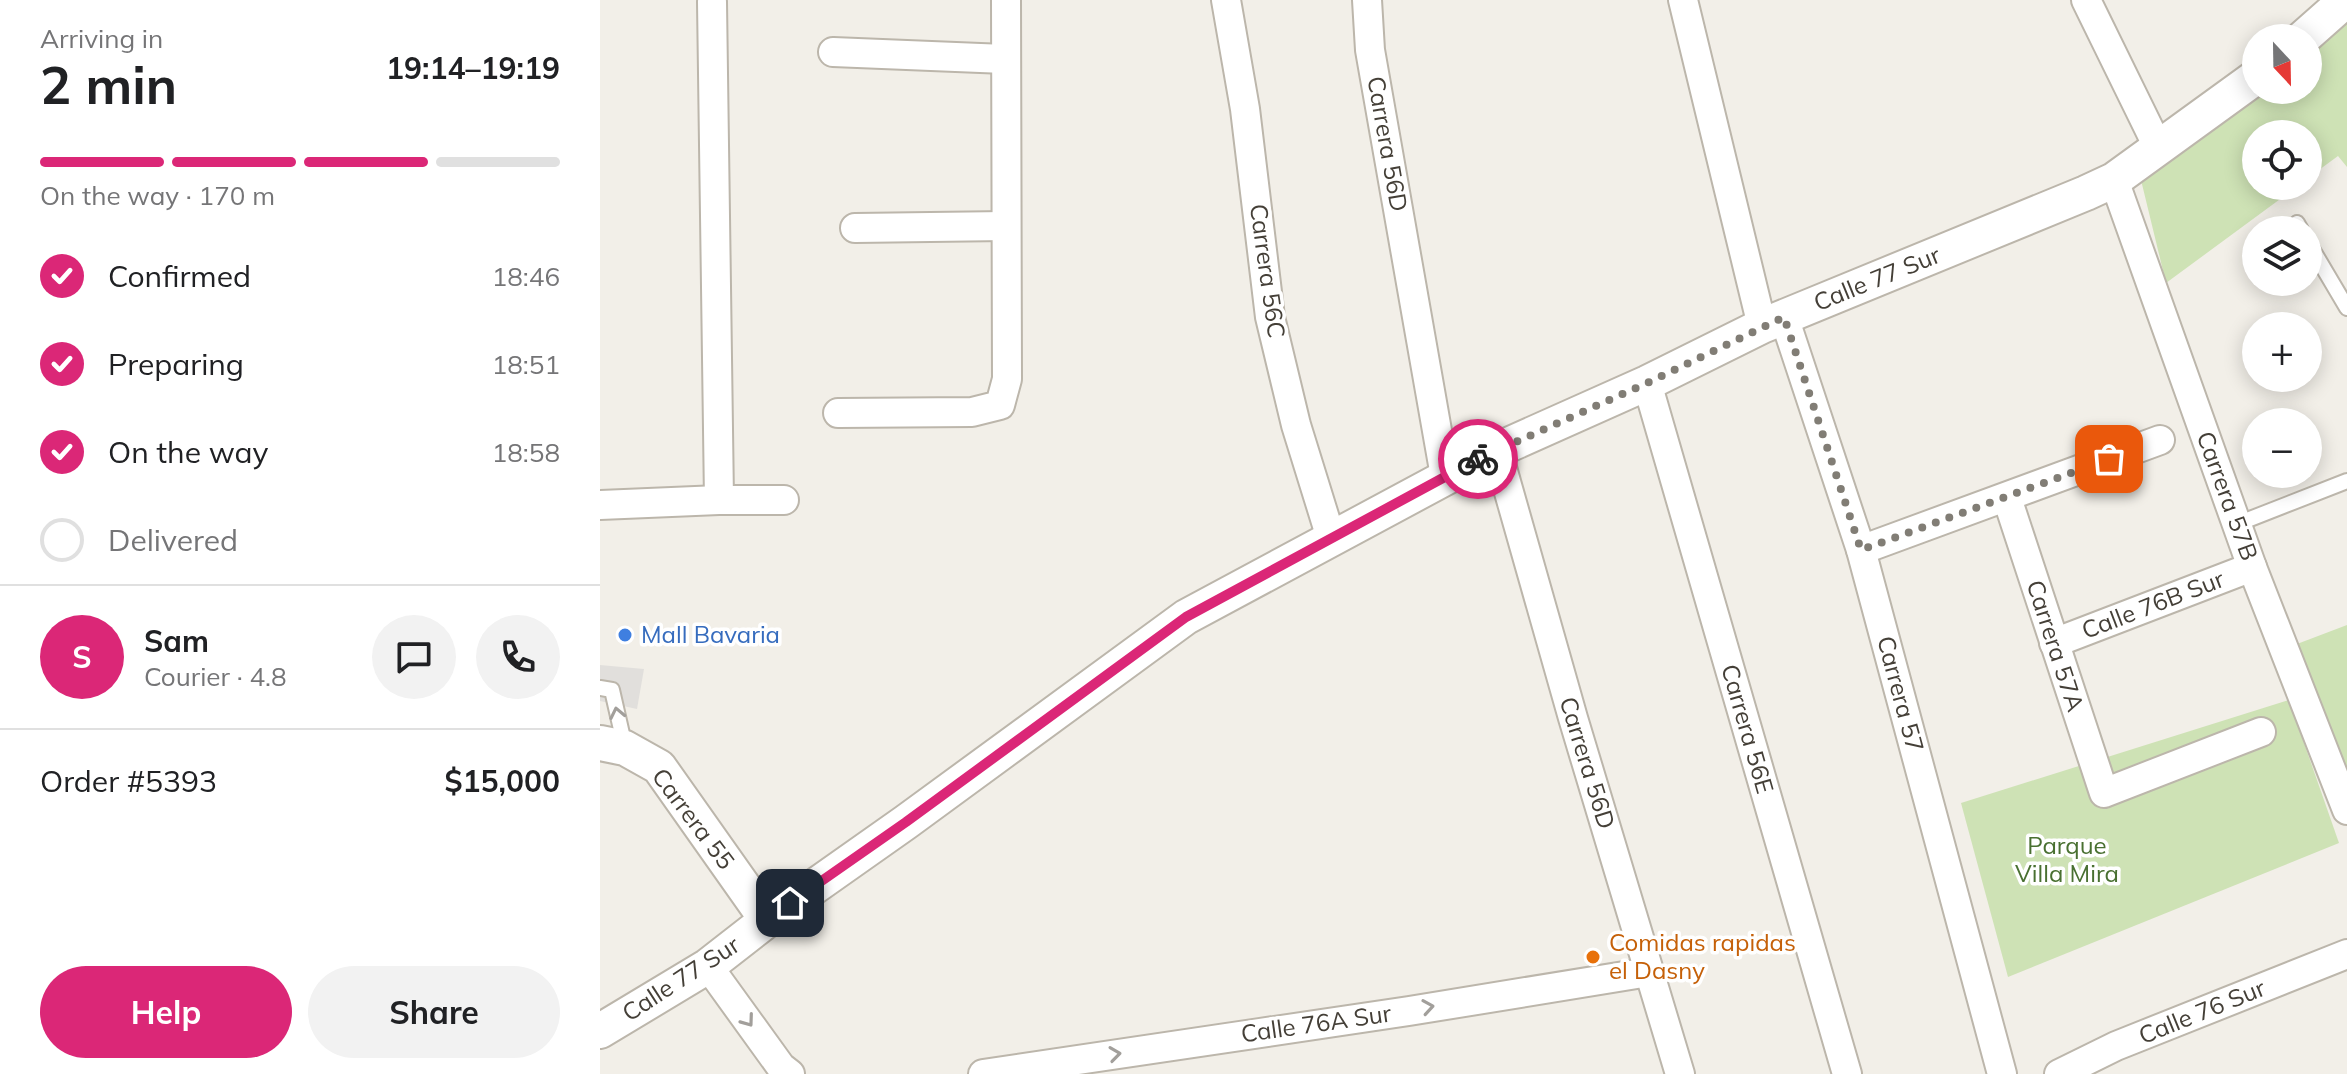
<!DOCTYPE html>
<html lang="en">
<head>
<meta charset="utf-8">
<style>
  body { margin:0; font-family:Mulish,sans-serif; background:#f2f2f2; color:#202124; height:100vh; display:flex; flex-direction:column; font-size:30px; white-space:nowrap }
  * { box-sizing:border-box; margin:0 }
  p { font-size:26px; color:#757577 }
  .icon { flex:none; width:44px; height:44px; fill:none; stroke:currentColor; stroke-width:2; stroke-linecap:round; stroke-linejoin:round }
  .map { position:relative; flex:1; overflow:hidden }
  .drawer { display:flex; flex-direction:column; background:#fff; width:600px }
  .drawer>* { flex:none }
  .needle { width:52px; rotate:158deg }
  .buttons { position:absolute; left:1642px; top:24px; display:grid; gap:16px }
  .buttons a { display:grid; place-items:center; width:80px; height:80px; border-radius:50%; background:#fff; box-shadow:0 4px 20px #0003; font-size:40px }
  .pin { position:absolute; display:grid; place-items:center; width:68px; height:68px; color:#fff; margin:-34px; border-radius:16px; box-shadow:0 4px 12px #0006 }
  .courier { position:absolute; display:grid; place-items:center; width:80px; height:80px; margin:-40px; border:6px solid #db2777; border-radius:50%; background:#fff; color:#222; box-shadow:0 2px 10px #0007 }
  .summary em { font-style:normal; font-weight:700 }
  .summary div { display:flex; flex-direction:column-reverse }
  .summary { display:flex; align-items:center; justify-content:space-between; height:136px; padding:0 40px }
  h1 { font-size:52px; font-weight:700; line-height:60px }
  .bar { display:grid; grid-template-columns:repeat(4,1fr); gap:12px 8px; align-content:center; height:96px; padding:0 40px }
  .bar i { height:10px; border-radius:6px; background:#e0e0e0 }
  .bar .on { background:#db2777 }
  .bar p { grid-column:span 4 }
  .line { display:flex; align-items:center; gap:20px; padding:0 40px; border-top:2px solid #e0e0e0 }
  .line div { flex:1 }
  .round { display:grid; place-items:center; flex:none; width:84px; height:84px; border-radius:42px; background:#f2f2f2 }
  ol { padding:0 40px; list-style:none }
  li { display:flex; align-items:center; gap:24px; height:88px }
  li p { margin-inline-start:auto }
  li .icon { padding:8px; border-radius:50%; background:#db2777; color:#fff; stroke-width:4 }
  li:last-child { color:#757577 }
  li i { width:44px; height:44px; border:4px solid #e0e0e0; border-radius:50% }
  .primary-button { display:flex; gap:16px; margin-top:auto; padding:16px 40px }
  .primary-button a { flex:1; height:92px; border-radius:48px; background:#db2777; color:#fff; font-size:32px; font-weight:700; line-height:92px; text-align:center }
  .primary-button a+a { background:#f2f2f2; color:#202124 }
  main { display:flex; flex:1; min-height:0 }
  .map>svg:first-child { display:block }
  .green { fill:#cee2b5 }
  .parking { fill:#e1dfdc }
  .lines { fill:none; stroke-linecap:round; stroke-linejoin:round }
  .service-casing { stroke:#bcb6ab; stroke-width:18 }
  .minor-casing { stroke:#bcb6ab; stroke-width:32 }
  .tertiary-casing { stroke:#bcb6ab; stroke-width:38 }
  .service { stroke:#fff; stroke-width:14 }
  .minor { stroke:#fff; stroke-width:28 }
  .tertiary { stroke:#fff; stroke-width:34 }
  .oneway { stroke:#a29f9b }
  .done { stroke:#817d75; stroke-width:8; stroke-dasharray:0 14.4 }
  .route { stroke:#db2777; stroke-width:10 }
  .shop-dot { fill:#3f7fe0; stroke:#fff; stroke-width:3 }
  .food-dot { fill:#e8710a; stroke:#fff; stroke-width:3 }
  .labels { text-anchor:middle; stroke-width:7; stroke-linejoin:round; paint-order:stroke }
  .street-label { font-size:24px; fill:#443f37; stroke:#fff }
  .shop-label { font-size:24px; fill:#366cbe; stroke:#fff; text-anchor:start }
  .park-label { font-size:24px; fill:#497031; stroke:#fff }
  .food-label { font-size:24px; fill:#c56008; stroke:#fff; text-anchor:start }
</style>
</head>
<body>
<main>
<section class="drawer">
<div class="summary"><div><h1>2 min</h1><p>Arriving in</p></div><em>19:14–19:19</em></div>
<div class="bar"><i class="on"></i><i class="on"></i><i class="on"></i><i></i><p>On the way · 170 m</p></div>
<ol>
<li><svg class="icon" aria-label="check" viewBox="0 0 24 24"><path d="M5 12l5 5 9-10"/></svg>Confirmed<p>18:46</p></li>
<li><svg class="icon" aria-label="check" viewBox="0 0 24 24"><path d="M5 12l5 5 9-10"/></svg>Preparing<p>18:51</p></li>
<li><svg class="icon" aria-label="check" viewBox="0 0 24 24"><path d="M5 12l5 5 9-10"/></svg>On the way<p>18:58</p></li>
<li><i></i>Delivered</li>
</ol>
<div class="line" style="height:144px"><b class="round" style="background:#db2777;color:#fff">S</b><div><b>Sam</b><p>Courier · 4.8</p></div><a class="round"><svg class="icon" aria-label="chat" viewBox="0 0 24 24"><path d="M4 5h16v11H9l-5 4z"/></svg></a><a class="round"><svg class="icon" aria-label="phone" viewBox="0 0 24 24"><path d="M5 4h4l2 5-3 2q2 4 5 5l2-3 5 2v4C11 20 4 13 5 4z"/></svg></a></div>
<div class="line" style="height:104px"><div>Order #5393</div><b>$15,000</b></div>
<div class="primary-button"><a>Help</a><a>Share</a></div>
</section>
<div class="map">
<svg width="1747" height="1074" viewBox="0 0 1747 1074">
  <rect width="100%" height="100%" fill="#f2efe8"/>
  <g class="green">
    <path d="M1747,9V167L1738,156L1708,178V134H1656V186H1698L1566,283L1541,180L1656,90H1708V41Z"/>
    <path d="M1747,625V779L1697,644Z"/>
    <path d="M1689,700L1739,843L1408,977L1361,803Z"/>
  </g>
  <path class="parking" d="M0,665L44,669L37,709L0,701Z"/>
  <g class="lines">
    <g class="service-casing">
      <g id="service">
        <path d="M1697,223L1701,230"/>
        <path d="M1708,242L1747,308"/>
        <path d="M1637,524L1747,481"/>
        <path d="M0,688L12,690L25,747"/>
      </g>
    </g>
    <g class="minor-casing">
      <g id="minor">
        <path d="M626,0L645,109L670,317L696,425L731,538"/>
        <path d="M767,0L770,50L845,476"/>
        <path d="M1083,0L1162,326"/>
        <path d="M1486,0L1559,149"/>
        <path d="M112,2L119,500"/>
        <path d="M233,52L405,59"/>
        <path d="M1514,180L1652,567L1747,810"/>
        <path d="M255,228L406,226"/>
        <path d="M1184,317L1261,550L1402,1074"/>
        <path d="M1047,383L1247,1074"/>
        <path d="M238,413L372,412L400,405L407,379L406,0"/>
        <path d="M897,450L973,718L1080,1074"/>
        <path d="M1407,498L1504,793L1661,732"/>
        <path d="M0,505L119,500H184"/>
        <path d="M1261,550L1560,440"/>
        <path d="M1454,643L1652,567"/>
        <path d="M108,966L181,1067L190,1074"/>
        <path d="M383,1074L809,1011L1049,972"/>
        <path d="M1459,1074L1516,1046L1747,954"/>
      </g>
    </g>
    <g class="tertiary-casing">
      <g id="tertiary">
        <path d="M1703,38L1746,0"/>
        <path d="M0,743L25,748L59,767L167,920"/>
        <path d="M0,1031L108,966L167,920L306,822L586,617L897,450L1047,383L1162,326L1486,193L1514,180L1656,77"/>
      </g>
    </g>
    <use href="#service" class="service"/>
    <use href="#minor" class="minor"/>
    <use href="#tertiary" class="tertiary"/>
  </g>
  <defs><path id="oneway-chevron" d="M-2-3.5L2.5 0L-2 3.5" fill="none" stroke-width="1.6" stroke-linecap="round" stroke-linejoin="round" transform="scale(2)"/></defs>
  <g class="oneway">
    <use href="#oneway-chevron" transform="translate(17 713) rotate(-102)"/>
    <use href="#oneway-chevron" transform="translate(828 1007) rotate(-9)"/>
    <use href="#oneway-chevron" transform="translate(148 1021) rotate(54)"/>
    <use href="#oneway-chevron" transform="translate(515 1054) rotate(-8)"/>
  </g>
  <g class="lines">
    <path class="done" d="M878,459L1047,383L1184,317L1261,550L1509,459"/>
    <path class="route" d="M190,903L306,822L586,617L878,459"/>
  </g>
  <circle class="shop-dot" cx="25" cy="635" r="8"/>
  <circle class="food-dot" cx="993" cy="957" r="8"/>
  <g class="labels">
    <g class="street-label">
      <text transform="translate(787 144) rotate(80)" y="8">Carrera 56D</text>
      <text transform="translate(667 271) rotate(82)" y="8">Carrera 56C</text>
      <text transform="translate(1277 279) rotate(-22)" y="8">Calle 77 Sur</text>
      <text transform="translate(1627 496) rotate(70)" y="8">Carrera 57B</text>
      <text transform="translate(1553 605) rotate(-21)" y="8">Calle 76B Sur</text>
      <text transform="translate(1455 646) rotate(72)" y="8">Carrera 57A</text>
      <text transform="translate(1300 694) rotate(75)" y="8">Carrera 57</text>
      <text transform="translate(1147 729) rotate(74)" y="8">Carrera 56E</text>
      <text transform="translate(987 763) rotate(73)" y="8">Carrera 56D</text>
      <text transform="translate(93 819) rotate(53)" y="8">Carrera 55</text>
      <text transform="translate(81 979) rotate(-33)" y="8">Calle 77 Sur</text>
      <text transform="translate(1602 1012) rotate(-22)" y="8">Calle 76 Sur</text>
      <text transform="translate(716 1024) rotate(-8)" y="8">Calle 76A Sur</text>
    </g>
    <g class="shop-label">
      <text x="41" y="643">Mall Bavaria</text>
    </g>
    <g class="park-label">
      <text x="1467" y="854">Parque<tspan x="1467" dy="28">Villa Mira</tspan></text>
    </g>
    <g class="food-label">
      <text x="1009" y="951">Comidas rapidas<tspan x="1009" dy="28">el Dasny</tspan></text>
    </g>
  </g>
</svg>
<div class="buttons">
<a><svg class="needle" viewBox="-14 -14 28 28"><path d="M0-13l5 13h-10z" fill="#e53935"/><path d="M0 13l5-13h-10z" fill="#757577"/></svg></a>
<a><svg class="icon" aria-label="locate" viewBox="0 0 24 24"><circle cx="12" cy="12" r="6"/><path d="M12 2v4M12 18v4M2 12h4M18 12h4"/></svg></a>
<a><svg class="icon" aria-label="layers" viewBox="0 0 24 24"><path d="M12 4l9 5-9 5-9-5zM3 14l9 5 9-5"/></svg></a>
<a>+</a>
<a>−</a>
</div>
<div class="pin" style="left:1509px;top:459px;background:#ea580c"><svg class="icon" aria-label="bag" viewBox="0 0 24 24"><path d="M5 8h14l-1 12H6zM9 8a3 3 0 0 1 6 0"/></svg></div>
<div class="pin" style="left:190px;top:903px;background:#1f2937"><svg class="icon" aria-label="home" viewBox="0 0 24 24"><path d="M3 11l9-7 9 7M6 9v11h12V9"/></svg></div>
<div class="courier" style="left:878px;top:459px"><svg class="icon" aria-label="bike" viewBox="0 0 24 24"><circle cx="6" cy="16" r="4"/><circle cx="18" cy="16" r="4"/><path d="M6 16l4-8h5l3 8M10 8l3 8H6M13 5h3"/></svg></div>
</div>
</main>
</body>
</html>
